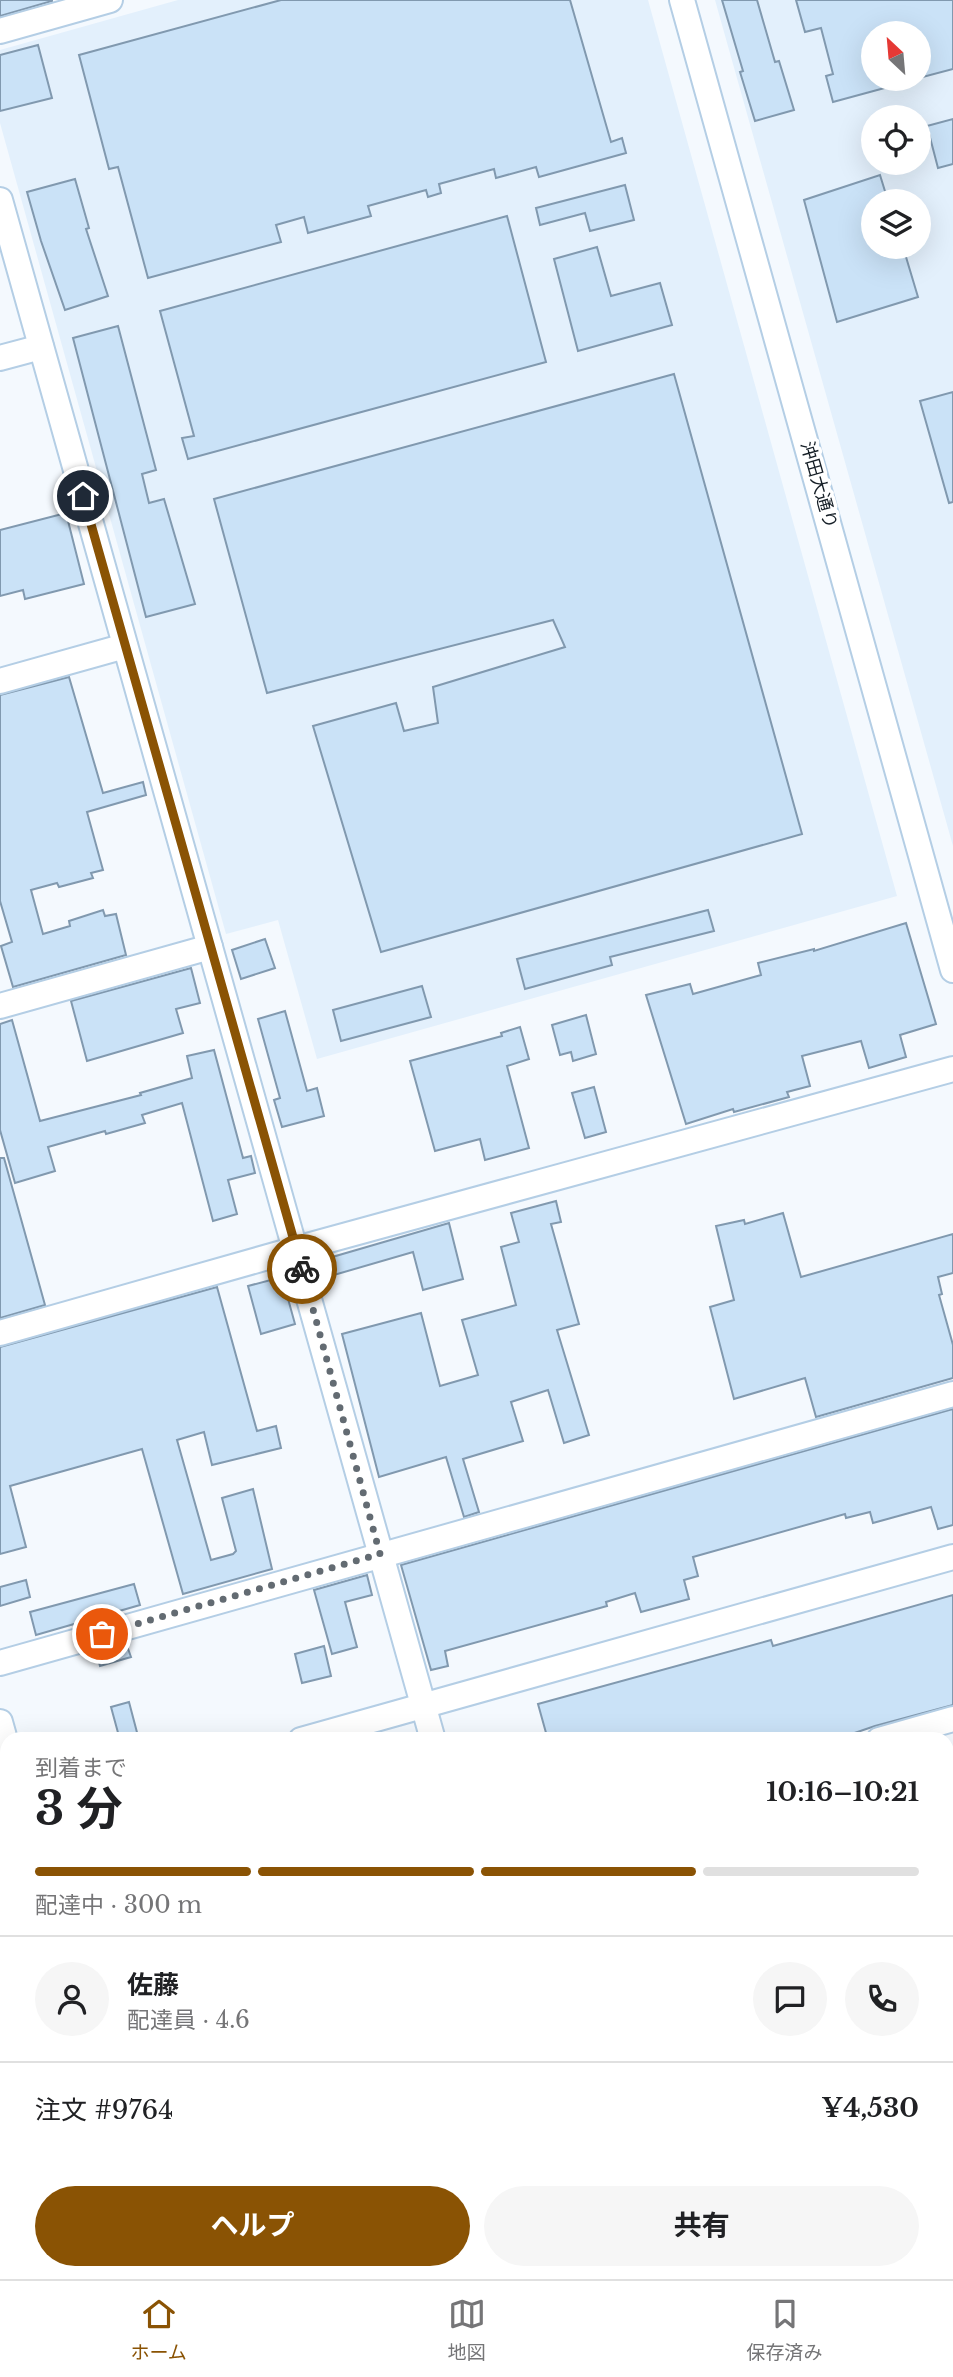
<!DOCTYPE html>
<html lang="ja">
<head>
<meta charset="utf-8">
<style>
  body { margin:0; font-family:"Libre Baskerville","Noto Sans JP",serif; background:#f6f6f6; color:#202124; height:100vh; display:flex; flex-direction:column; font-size:26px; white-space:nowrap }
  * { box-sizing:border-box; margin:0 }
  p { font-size:23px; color:#757577 }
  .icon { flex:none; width:38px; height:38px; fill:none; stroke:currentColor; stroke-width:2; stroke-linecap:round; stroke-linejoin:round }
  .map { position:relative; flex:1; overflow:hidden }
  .details { position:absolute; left:0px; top:1732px; width:954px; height:548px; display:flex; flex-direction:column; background:#fff; border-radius:21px 21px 0 0; box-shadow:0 7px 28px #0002 }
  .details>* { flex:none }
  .needle { width:46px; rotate:334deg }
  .tools { position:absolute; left:861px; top:21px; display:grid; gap:14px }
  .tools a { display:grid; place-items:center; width:70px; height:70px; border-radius:50%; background:#fff; box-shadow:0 7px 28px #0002; font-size:35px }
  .pin { position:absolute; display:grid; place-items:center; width:60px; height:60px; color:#fff; margin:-30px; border:4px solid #fff; border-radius:50%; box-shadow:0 2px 7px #0007 }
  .courier { position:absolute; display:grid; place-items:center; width:70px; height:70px; margin:-35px; border:5px solid #8a5304; border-radius:50%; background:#fff; color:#222; box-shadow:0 2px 9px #0007 }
  .head em { font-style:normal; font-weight:700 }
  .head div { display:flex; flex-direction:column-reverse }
  .head { display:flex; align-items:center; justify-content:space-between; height:119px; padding:0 35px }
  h1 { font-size:46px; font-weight:700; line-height:52px }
  .bar { display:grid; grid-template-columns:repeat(4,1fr); gap:10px 7px; align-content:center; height:84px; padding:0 35px }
  .bar i { height:9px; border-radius:5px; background:#e0e0e0 }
  .bar .current { background:#8a5304 }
  .bar p { grid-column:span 4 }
  .line { display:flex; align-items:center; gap:18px; padding:0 35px; border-top:2px solid #e0e0e0 }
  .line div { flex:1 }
  .round { display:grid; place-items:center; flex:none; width:74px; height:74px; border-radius:37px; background:#f6f6f6 }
  .button { display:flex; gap:14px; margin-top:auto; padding:14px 35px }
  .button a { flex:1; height:80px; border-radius:42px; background:#8a5304; color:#fff; font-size:28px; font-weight:700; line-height:80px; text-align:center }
  .button a+a { background:#f6f6f6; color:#202124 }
  .menu { display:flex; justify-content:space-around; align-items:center; height:98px; border-top:2px solid #e0e0e0; background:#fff; font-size:19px; color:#757577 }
  .menu a { display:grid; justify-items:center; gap:4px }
  .menu .current { color:#8a5304 }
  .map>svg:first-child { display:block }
  .built { fill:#e3f0fc; fill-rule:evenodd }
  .building { fill:#cae2f7; stroke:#8199af; stroke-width:2 }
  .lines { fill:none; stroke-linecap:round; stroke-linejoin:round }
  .minor-casing { stroke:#b4cee5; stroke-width:28 }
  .minor { stroke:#fff; stroke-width:24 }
  .done { stroke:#636b72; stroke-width:7; stroke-dasharray:0 12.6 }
  .route { stroke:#8a5304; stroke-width:9 }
  .labels { text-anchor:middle; stroke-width:7; stroke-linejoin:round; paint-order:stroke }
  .street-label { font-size:18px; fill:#151e26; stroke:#fff }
</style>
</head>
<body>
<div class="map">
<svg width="953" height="2279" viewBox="0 0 953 2279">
  <rect width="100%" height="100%" fill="#f4f9fe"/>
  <g class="built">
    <path d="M178,0H648L897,896L317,1059L278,920L226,934L0,123V50Z"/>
    <path d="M715,0H953V846ZM873,33H919V79H873ZM873,117H919V163H873ZM873,201H919V247H873Z"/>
  </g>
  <g class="building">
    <path d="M0,0H52V1L0,16Z"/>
    <path d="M281,0H570L611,142L622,138L626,153L539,177L536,167L496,178L494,169L439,184L441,193L428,197L426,190L368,206L371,216L308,233L304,217L276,225L281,242L148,278L118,167L109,169L79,55Z"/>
    <path d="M722,0H757L775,62L779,61L794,110L755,121L740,72L743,71Z"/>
    <path d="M796,0H953V69L919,78V33H873V79H902L903,83L833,102L826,76L833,74L821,28L805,32Z"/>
    <path d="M38,45L52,98L0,111V55Z"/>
    <path d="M953,119V164L938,168L927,126Z"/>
    <path d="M880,175L888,201H873V247H903L918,297L837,322L804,200Z"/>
    <path d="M75,179L89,228L86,229L108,296L65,310L41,241L27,192Z"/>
    <path d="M625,185L634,220L590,231L585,213L540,225L536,208Z"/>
    <path d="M507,216L546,362L188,459L182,438L194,436L160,311Z"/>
    <path d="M597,247L611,296L660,283L672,325L578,351L554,259Z"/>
    <path d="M118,326L156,470L142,474L149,503L164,499L195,604L146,617L73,338Z"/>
    <path d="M674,374L802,834L381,952L313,726L396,703L404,731L438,723L433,687L565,647L553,620L267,693L214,499Z"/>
    <path d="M953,392V502L949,503L920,401Z"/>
    <path d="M66,513L84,584L25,599L23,590L0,596V530Z"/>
    <path d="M69,677L103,793L143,782L146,795L87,812L103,870L91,873L93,878L59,887L57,883L31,890L43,934L70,926L69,921L103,910L105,916L116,914L126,955L13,987L1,946L12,942L0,901V695Z"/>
    <path d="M708,910L714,931L610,957L612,965L525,989L517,959Z"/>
    <path d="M906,923L936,1024L900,1035L906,1057L869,1068L861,1041L802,1056L810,1086L787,1092L789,1097L734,1112L733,1109L686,1124L646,995L690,984L693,994L761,975L758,963L814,949V951Z"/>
    <path d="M265,939L275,968L241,979L232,950Z"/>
    <path d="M191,968L200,1003L176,1009L183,1033L87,1061L71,1001Z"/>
    <path d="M422,986L431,1017L341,1041L333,1010Z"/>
    <path d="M285,1011L307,1091L317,1088L324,1116L282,1127L274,1100L280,1098L258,1019Z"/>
    <path d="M586,1015L596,1054L573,1061L571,1052L560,1055L552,1025Z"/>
    <path d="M12,1020L40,1121L141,1095L140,1093L192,1078L187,1056L214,1050L243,1158L251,1156L255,1173L228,1180L237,1214L213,1221L182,1103L142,1115L145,1123L106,1134L105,1131L48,1147L55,1171L15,1183L0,1130V1024Z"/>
    <path d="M520,1027L529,1059L507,1066L529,1148L485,1160L480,1139L435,1151L410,1061L502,1036L501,1033Z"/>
    <path d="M594,1087L606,1132L585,1138L572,1093Z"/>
    <path d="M0,1158H4L45,1305L0,1318Z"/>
    <path d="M556,1201L561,1222L551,1224L579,1324L557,1330L589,1435L564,1443L548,1390L511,1402L523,1441L463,1459L479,1512L464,1517L446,1457L379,1477L342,1334L421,1313L440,1386L478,1375L462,1320L516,1305L501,1247L519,1242L511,1213Z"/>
    <path d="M783,1213L801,1277L953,1234V1273L938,1277L942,1294L939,1295L953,1345V1378L816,1417L805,1378L734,1399L710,1307L734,1300L716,1226L744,1220L745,1224Z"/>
    <path d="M449,1223L463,1279L423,1290L413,1252L327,1277L322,1260Z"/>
    <path d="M282,1277L295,1324L261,1334L248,1286Z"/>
    <path d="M217,1287L257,1431L276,1426L281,1448L212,1465L204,1432L177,1440L211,1560L233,1554L236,1551L222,1498L253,1489L272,1569L183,1594L142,1449L10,1486L26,1547L0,1554V1347Z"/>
    <path d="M953,1409V1525L938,1529L931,1507L873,1523L870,1512L846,1518L845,1514L693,1557L698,1576L684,1580L689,1599L641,1612L635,1593L606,1602L607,1606L445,1651L448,1666L431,1670L401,1565Z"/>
    <path d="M367,1575L372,1595L345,1602L357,1647L332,1654L314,1590Z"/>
    <path d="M26,1580L30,1597L0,1606V1587Z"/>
    <path d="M134,1584L140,1605L36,1635L30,1612Z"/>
    <path d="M953,1595V1705L875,1726L834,1740H548L538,1704L771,1640L773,1646Z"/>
    <path d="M126,1643L131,1657L100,1666L96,1651Z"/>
    <path d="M324,1646L331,1676L302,1683L295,1654Z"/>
    <path d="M129,1702L139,1740H120L111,1707Z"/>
  </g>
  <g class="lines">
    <g class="minor-casing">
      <g id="minor">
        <path d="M682,0L953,970"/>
        <path d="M0,31L110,0"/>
        <path d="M0,200L433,1740"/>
        <path d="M0,358L41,347"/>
        <path d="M0,681L125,646"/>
        <path d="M0,1006L210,947"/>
        <path d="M0,1333L296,1249L953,1069"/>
        <path d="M0,1663L953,1394"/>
        <path d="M0,1722L7,1747"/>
        <path d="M301,1740L953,1557"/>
        <path d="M879,1740L953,1719"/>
        <path d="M0,1825L7,1823"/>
        <path d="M0,1984L7,1982"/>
        <path d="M947,2045L953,2043"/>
        <path d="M151,2273L153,2279"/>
        <path d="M581,2273L582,2279"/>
        <path d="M107,2279L128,2273"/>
      </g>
    </g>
    <use href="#minor" class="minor"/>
  </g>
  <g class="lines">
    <path class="done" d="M102,1634L380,1554L302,1269"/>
    <path class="route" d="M83,496L302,1269"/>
  </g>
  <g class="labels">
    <g class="street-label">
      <text transform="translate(819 485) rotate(74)" y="6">沖田大通り</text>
    </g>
  </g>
</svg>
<div class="tools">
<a><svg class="needle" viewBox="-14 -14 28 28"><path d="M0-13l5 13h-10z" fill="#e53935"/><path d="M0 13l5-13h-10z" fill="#757577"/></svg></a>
<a><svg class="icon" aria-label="locate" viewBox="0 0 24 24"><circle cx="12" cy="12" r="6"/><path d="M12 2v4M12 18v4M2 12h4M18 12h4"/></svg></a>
<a><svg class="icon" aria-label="layers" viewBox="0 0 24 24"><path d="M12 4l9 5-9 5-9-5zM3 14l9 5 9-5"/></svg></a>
</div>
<div class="pin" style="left:102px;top:1634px;background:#ea580c"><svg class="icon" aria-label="bag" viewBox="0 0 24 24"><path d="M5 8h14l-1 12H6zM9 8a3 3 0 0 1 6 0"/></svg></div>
<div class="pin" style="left:83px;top:496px;background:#1f2937"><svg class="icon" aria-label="home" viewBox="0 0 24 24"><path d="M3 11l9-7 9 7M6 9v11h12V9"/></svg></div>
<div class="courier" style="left:302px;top:1269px"><svg class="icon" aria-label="bike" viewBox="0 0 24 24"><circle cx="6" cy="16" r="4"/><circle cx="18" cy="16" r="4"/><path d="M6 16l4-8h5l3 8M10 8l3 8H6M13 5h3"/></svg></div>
<section class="details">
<div class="head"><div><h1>3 分</h1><p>到着まで</p></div><em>10:16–10:21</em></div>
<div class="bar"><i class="current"></i><i class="current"></i><i class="current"></i><i></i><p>配達中 · 300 m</p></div>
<div class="line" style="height:126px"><a class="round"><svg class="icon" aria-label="person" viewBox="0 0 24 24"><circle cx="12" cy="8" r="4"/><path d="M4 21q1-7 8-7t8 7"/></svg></a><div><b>佐藤</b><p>配達員 · 4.6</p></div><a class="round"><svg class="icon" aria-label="chat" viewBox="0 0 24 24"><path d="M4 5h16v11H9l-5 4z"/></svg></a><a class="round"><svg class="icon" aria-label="phone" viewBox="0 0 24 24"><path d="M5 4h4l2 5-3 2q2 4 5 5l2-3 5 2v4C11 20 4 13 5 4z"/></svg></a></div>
<div class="line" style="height:91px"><div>注文 #9764</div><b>¥4,530</b></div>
<div class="button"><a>ヘルプ</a><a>共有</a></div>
</section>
</div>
<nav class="menu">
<a class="current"><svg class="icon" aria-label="home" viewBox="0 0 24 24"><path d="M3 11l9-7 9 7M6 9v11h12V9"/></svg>ホーム</a>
<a><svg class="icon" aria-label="map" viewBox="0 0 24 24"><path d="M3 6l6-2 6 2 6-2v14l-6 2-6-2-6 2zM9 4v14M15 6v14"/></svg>地図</a>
<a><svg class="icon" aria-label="saved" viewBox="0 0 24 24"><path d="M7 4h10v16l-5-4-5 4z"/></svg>保存済み</a>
</nav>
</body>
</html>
